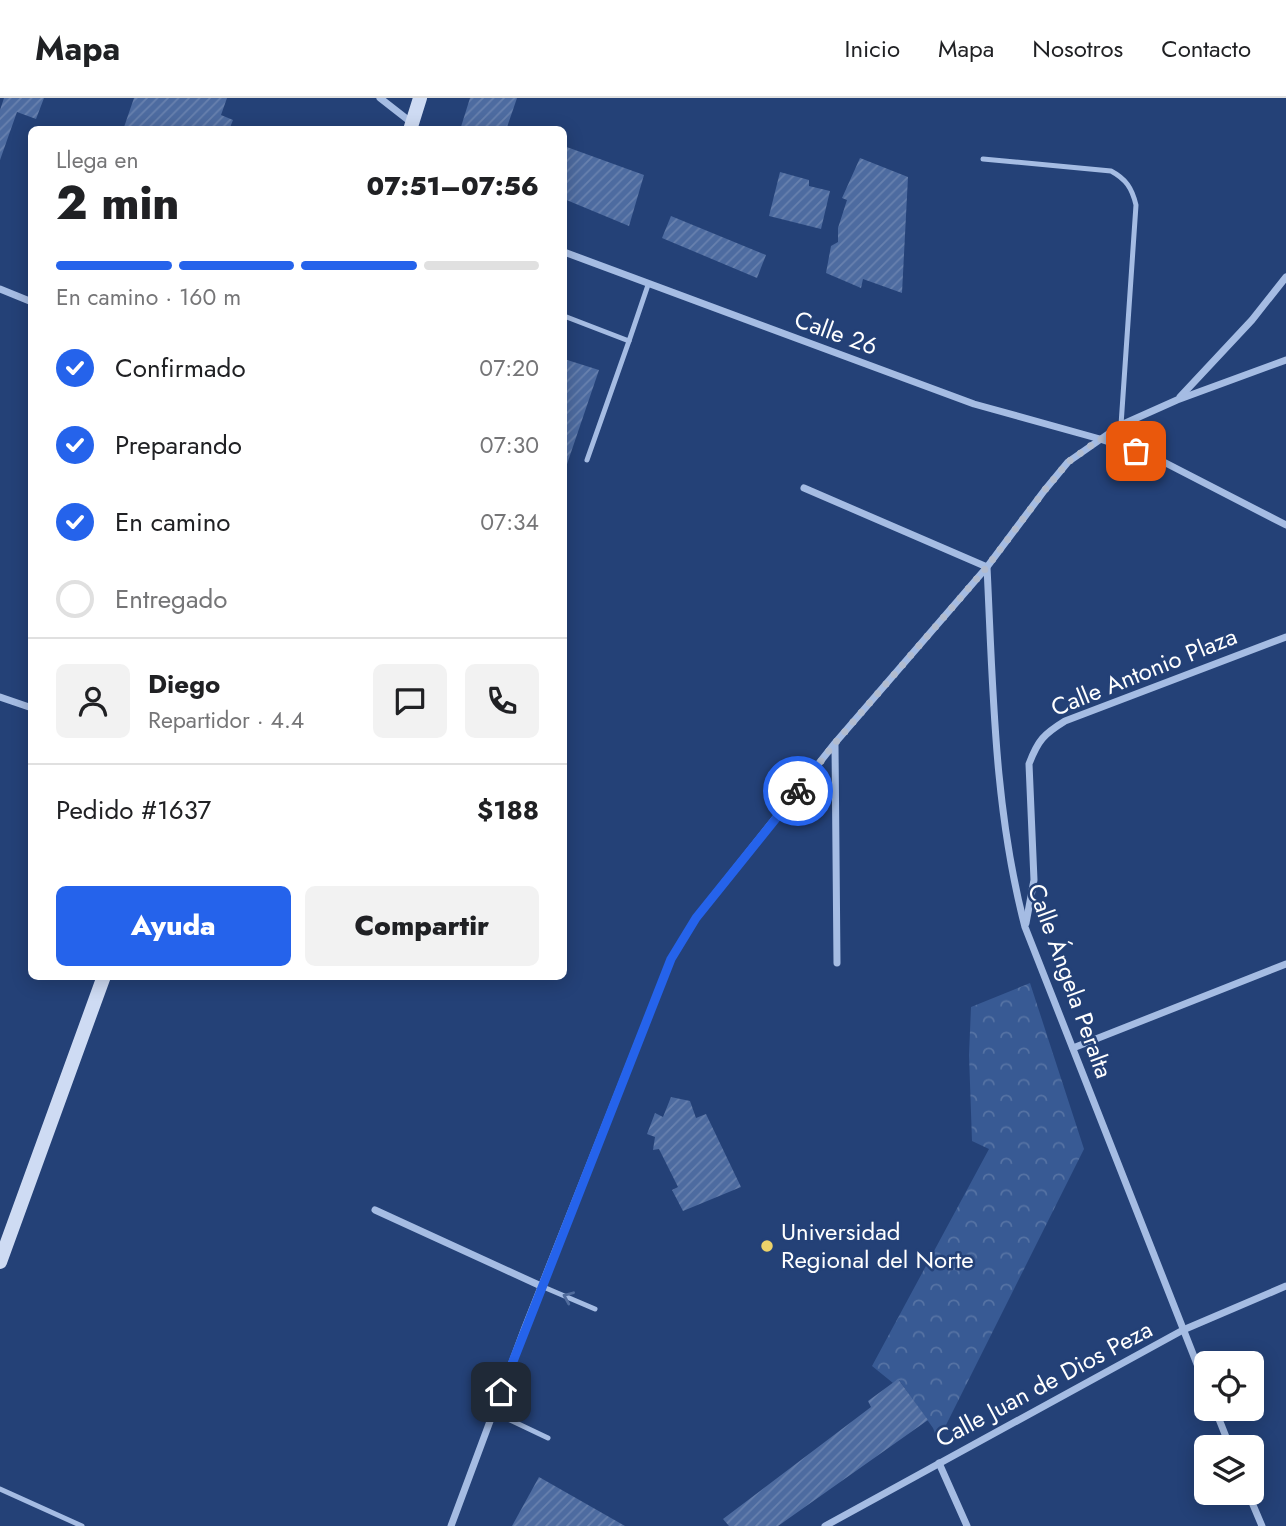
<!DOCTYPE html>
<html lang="es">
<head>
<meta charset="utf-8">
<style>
  body { margin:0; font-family:Jost,sans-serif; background:#f2f2f2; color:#202124; height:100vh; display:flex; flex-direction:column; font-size:26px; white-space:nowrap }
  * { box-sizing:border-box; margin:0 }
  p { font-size:23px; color:#757577 }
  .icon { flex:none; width:38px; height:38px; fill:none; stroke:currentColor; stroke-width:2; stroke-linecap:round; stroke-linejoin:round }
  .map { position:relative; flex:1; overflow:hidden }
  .panel { position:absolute; left:28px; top:28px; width:539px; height:854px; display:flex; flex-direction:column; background:#fff; border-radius:10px; box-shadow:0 4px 18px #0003 }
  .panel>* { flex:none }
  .buttons { position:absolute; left:1194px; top:1253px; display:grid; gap:14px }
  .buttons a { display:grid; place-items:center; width:70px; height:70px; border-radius:10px; background:#fff; box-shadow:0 4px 18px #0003; font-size:35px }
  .pin { position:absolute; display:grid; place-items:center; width:60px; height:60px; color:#fff; margin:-30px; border-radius:14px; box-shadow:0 4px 10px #0006 }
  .courier { position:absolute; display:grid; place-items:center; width:70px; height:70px; margin:-35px; border:5px solid #2563eb; border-radius:50%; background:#fff; color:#222; box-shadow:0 2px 9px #0007 }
  .head em { font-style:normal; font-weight:800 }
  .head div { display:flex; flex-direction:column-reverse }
  .head { display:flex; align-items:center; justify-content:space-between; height:119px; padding:0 28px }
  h1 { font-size:46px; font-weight:800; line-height:52px }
  .bar { display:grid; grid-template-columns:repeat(4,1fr); gap:10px 7px; align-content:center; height:84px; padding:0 28px }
  .bar i { height:9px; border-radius:5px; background:#e0e0e0 }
  .bar .current { background:#2563eb }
  .bar p { grid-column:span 4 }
  .line { display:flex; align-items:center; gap:18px; padding:0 28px; border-top:2px solid #e0e0e0 }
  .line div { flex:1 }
  .round { display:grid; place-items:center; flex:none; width:74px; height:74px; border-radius:10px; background:#f2f2f2 }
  ol { padding:0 28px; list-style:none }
  li { display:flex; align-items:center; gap:21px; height:77px }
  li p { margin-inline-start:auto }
  li .icon { padding:7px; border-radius:50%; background:#2563eb; color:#fff; stroke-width:4 }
  li:last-child { color:#757577 }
  li i { width:38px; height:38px; border:4px solid #e0e0e0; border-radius:50% }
  .cta { display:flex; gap:14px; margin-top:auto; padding:14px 28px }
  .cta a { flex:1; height:80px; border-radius:10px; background:#2563eb; color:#fff; font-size:28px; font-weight:800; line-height:80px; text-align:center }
  .cta a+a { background:#f2f2f2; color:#202124 }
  header { display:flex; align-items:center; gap:42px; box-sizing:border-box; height:98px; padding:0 35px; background:#fff; border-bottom:2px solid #e0e0e0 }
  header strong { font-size:33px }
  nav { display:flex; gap:38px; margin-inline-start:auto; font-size:24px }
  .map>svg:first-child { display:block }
  .park { fill:url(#park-crowns) }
  .building { fill:url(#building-hatch) }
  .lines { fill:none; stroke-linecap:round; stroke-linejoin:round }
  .service { stroke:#a5bce3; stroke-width:5 }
  .minor { stroke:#a5bce3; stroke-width:7 }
  .secondary { stroke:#cedbf3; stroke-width:14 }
  .oneway { stroke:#516c9d }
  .done { stroke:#b2bccf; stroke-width:7; stroke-dasharray:0 12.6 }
  .route { stroke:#2563eb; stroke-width:9 }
  .poi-dot { fill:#ecd26a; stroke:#244177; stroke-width:2.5 }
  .labels { text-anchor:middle; stroke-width:5; stroke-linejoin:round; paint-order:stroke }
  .street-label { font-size:24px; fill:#fff; stroke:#244177 }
  .poi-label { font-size:24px; fill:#fff; stroke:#244177; text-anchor:start }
</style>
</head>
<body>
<header>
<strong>Mapa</strong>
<nav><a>Inicio</a><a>Mapa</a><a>Nosotros</a><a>Contacto</a></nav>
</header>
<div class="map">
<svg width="1286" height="1428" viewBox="0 0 1286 1428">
  <defs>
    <pattern id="park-crowns" width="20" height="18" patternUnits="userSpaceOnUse" patternTransform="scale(1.75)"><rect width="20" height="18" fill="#385a94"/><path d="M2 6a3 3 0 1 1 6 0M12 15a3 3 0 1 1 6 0" fill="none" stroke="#5673a4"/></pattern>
    <pattern id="building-hatch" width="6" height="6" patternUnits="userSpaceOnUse" patternTransform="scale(1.75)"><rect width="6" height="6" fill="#4d6ba0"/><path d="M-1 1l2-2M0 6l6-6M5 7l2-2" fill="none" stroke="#6881ae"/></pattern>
  </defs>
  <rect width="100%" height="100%" fill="#244177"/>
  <path class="park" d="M1030,885L1084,1051L938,1343L933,1330L899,1282L893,1285L872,1268L989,1051L972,1043L969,957L971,909Z"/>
  <g class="building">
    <path d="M4,0H44L36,21L17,14L0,62V12Z"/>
    <path d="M134,0H227L221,17L233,22L229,32H123Z"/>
    <path d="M470,0H517L506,32H460Z"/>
    <path d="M564,48L644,77L629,128L564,101Z"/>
    <path d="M860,60L908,79L902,195L863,181L861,190L826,175L831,148L838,144V130L847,102L842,100Z"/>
    <path d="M780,74L809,82V88L830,93L821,131L769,118Z"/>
    <path d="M671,118L766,157L757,180L662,140Z"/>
    <path d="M564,261L599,272L564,375Z"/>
    <path d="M671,999L690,1003L696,1020L706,1016L741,1089L683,1113L672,1092L678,1089L659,1051L653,1052L655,1039L647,1036L655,1015L663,1019Z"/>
    <path d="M898,1281L928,1322L778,1428H729L723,1421L871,1309L868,1303Z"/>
    <path d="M539,1379L625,1428H512Z"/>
  </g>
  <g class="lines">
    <g class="service">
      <path d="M983,61L1111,73C1126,81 1132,90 1136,107L1121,327"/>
      <path d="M564,218L629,243L648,187"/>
      <path d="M587,362L629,243"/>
      <path d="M541,1188L595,1211"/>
      <path d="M493,1314L548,1340"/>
      <path d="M0,1391L82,1428"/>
    </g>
    <g class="minor">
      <path d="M380,0L412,25"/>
      <path d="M564,154L974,306L1100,341L1154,359L1286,427"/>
      <path d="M0,191L32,204"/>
      <path d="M1180,299L1252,222L1286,179"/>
      <path d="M804,390L987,469C993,590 994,711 1025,829L1206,1289"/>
      <path d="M0,599L32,610"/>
      <path d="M835,646L837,865"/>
      <path d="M1026,825L1034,782L1029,666C1038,642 1044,636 1065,623L1286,539"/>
      <path d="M1073,950L1286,866"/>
      <path d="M375,1112L541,1188"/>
      <path d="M1215,1311L1230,1349"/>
      <path d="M939,1365L967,1428"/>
      <path d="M1248,1395L1262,1428"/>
      <path d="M451,1428L524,1232L671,861L696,820L835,645L987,469L1044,393L1068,364L1121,327L1177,302L1286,262"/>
      <path d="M825,1428L1183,1232L1286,1188"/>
    </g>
    <g class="secondary">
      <path d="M410,32L420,0"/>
      <path d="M0,1164L104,878"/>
    </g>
  </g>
  <defs><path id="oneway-chevron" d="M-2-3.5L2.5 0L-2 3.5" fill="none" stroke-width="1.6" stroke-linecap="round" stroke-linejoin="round" transform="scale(1.75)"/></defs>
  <use class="oneway" href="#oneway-chevron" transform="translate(568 1199) rotate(-157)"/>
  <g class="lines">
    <path class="done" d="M798,693L835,645L987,469L1044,393L1068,364L1100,341L1136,353"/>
    <path class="route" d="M501,1294L671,861L696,820L798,693"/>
  </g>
  <circle class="poi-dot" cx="767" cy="1148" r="7"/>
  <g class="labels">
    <g class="street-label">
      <text transform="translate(836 235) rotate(20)" y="8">Calle 26</text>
      <text transform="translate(1144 574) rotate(-22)" y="8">Calle Antonio Plaza</text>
      <text transform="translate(1070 883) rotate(70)" y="8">Calle Ángela Peralta</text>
      <text transform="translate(1044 1286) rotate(-28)" y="8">Calle Juan de Dios Peza</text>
    </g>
    <g class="poi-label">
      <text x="781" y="1142">Universidad<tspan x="781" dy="28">Regional del Norte</tspan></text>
    </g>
  </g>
</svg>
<div class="buttons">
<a><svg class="icon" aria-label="locate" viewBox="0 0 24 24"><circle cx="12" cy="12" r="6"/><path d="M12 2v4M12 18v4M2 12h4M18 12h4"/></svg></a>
<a><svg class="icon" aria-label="layers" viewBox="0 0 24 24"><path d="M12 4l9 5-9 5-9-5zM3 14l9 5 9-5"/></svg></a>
</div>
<div class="pin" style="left:1136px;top:353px;background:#ea580c"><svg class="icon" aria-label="bag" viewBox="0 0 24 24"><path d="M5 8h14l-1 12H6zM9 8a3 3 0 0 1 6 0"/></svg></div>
<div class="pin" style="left:501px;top:1294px;background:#1f2937"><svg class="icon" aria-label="home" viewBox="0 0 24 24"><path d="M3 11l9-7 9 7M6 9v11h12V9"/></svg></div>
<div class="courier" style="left:798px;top:693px"><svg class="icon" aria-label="bike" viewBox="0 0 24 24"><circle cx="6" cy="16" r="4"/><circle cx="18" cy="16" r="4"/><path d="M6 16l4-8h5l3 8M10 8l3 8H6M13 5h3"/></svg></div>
<section class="panel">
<div class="head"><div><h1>2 min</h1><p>Llega en</p></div><em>07:51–07:56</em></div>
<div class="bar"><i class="current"></i><i class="current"></i><i class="current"></i><i></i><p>En camino · 160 m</p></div>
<ol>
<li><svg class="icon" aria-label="check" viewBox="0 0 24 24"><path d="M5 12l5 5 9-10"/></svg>Confirmado<p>07:20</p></li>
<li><svg class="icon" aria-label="check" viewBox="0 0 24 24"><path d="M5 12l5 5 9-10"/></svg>Preparando<p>07:30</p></li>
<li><svg class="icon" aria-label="check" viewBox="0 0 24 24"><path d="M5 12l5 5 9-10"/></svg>En camino<p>07:34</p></li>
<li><i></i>Entregado</li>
</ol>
<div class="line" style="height:126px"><a class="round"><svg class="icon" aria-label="person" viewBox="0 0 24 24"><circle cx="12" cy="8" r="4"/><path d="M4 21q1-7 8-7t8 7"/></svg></a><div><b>Diego</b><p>Repartidor · 4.4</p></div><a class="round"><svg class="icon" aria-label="chat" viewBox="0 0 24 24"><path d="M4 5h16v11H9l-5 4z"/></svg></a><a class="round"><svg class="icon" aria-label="phone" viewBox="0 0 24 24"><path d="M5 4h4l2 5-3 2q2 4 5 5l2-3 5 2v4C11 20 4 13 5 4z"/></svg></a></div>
<div class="line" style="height:91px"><div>Pedido #1637</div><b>$188</b></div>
<div class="cta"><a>Ayuda</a><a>Compartir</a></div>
</section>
</div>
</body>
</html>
